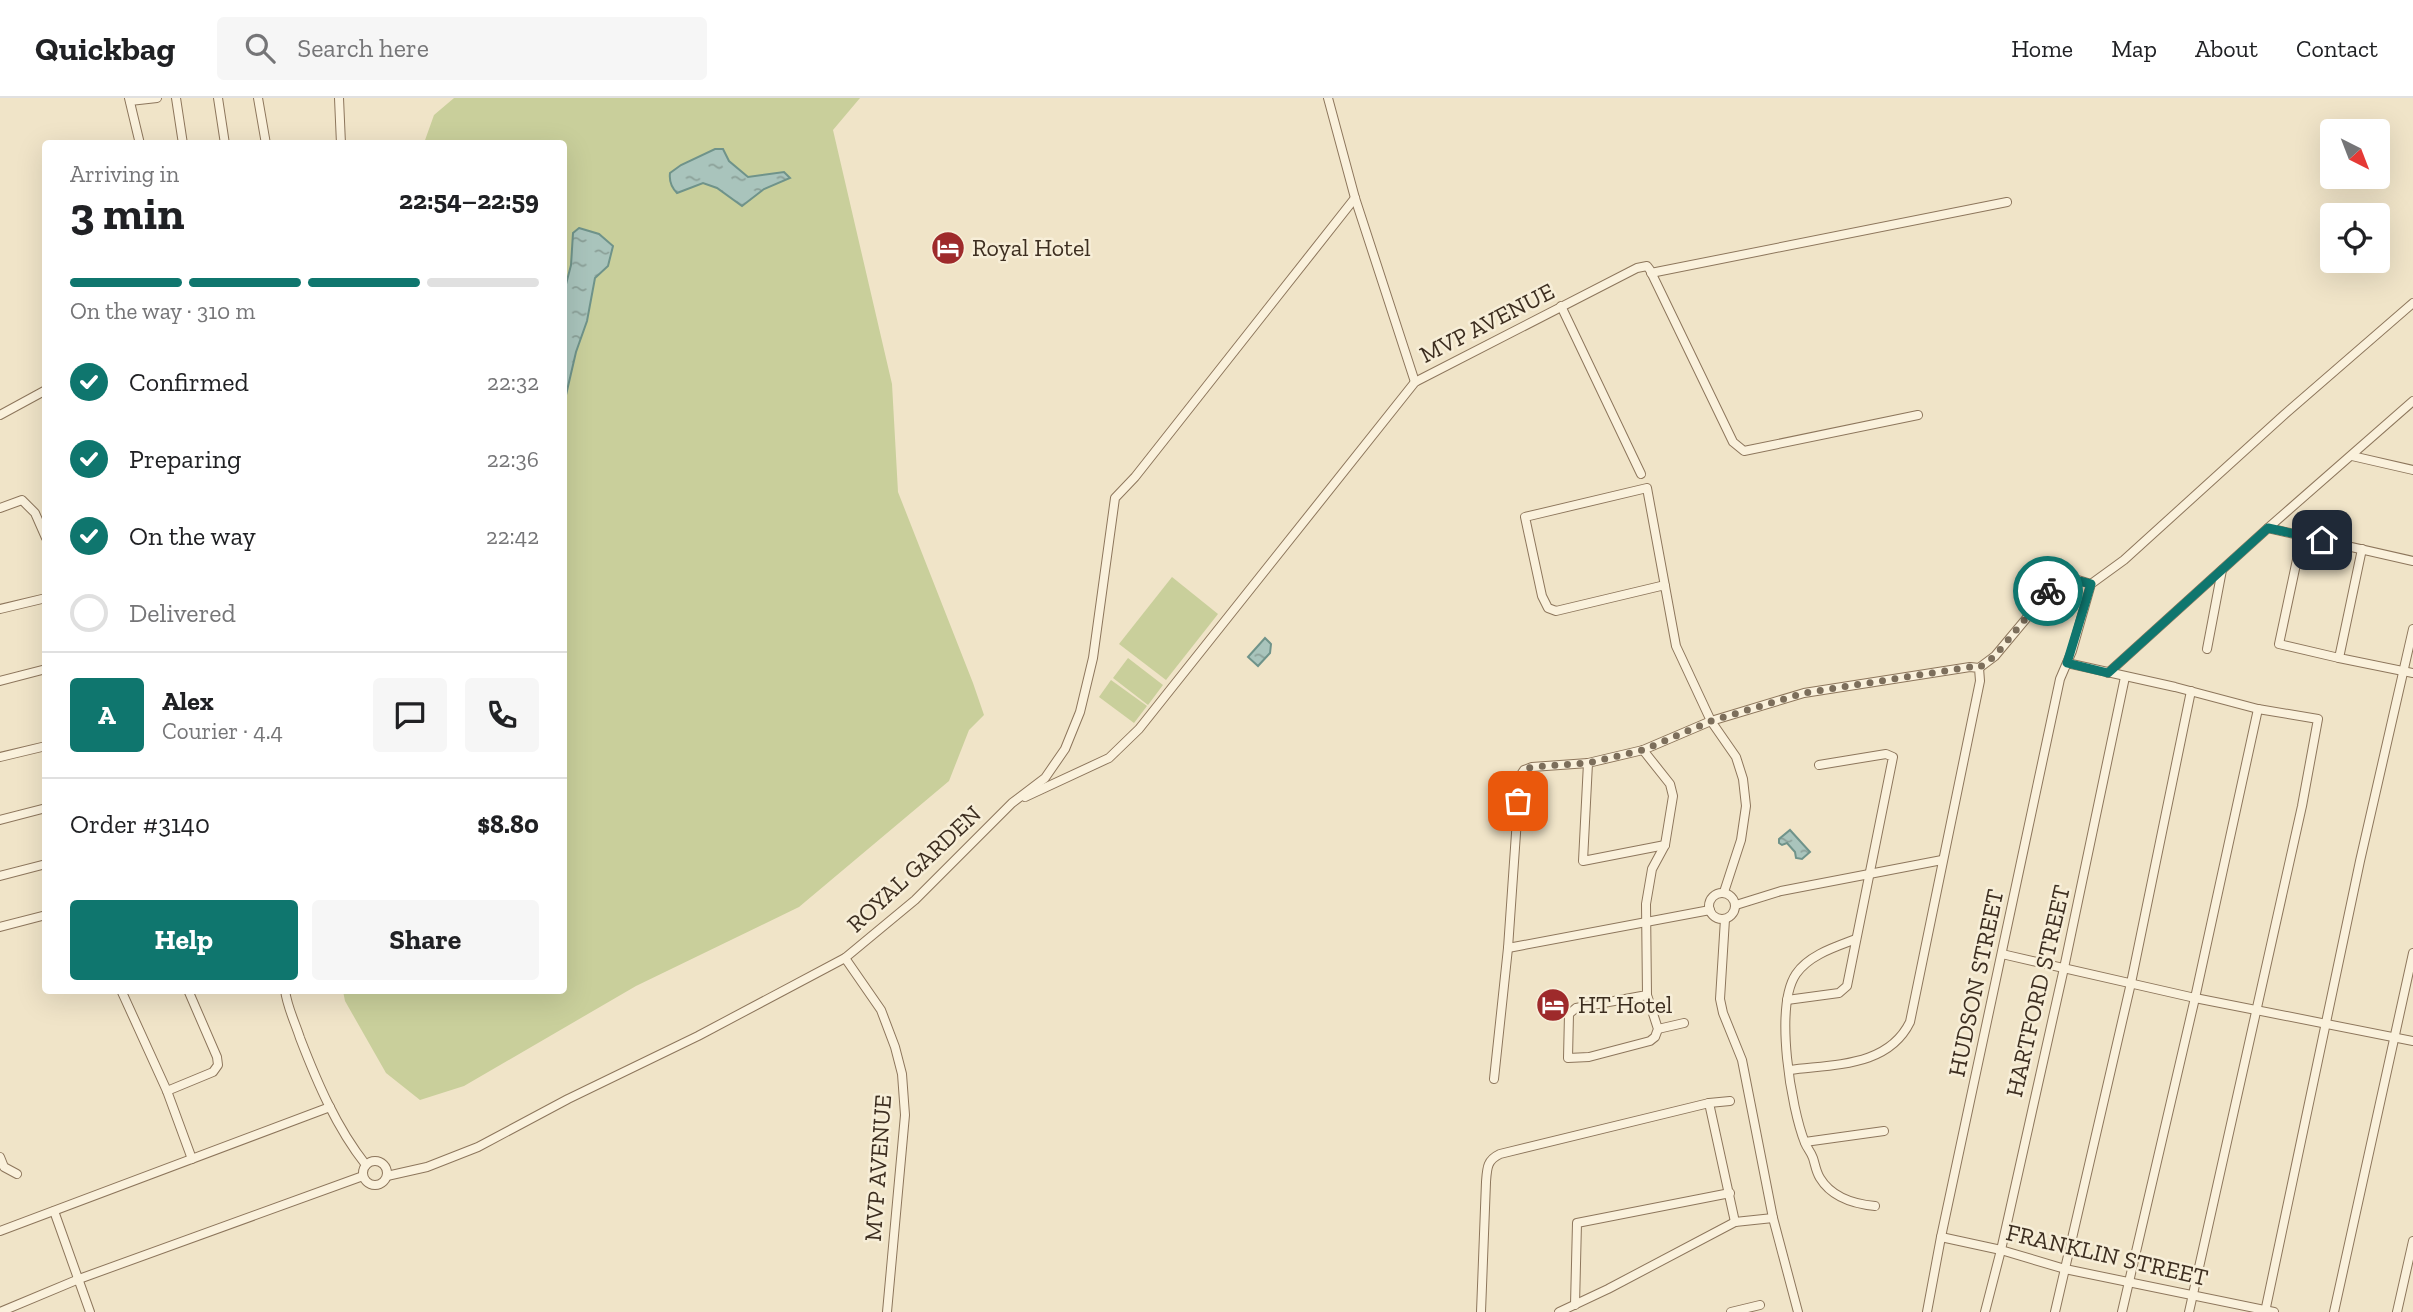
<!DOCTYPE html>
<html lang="en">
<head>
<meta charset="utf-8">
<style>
  body { margin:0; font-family:"Zilla Slab",serif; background:#f6f6f6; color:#202124; height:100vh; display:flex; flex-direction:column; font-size:26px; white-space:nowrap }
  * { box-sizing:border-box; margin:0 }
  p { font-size:23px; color:#757577 }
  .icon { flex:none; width:38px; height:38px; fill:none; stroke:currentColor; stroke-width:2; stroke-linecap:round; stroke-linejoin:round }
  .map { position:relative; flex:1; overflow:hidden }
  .details { position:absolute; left:42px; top:42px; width:525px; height:854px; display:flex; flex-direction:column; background:#fff; border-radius:7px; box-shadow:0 7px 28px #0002 }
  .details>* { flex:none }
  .needle { width:46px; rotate:138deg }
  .tools { position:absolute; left:2320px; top:21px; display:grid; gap:14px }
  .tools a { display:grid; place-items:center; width:70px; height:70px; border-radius:7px; background:#fff; box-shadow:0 7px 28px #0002; font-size:35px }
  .pin { position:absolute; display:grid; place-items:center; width:60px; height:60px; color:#fff; margin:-30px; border-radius:14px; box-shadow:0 4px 10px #0006 }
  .courier { position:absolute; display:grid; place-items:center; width:70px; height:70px; margin:-35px; border:5px solid #0f766e; border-radius:50%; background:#fff; color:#222; box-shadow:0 2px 9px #0007 }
  .headline em { font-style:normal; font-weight:700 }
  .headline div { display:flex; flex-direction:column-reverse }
  .headline { display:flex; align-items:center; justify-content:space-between; height:119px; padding:0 28px }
  h1 { font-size:46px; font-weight:700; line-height:52px }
  .bar { display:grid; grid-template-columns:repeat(4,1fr); gap:10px 7px; align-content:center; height:84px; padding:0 28px }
  .bar i { height:9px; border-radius:5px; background:#e0e0e0 }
  .bar .active { background:#0f766e }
  .bar p { grid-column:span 4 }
  .line { display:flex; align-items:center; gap:18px; padding:0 28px; border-top:2px solid #e0e0e0 }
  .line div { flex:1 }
  .round { display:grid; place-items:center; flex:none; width:74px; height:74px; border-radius:7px; background:#f6f6f6 }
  ol { padding:0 28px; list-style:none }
  li { display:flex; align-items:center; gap:21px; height:77px }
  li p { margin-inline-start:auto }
  li .icon { padding:7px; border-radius:50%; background:#0f766e; color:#fff; stroke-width:4 }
  li:last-child { color:#757577 }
  li i { width:38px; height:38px; border:4px solid #e0e0e0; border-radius:50% }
  .button { display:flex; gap:14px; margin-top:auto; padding:14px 28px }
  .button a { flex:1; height:80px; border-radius:7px; background:#0f766e; color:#fff; font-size:28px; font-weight:700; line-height:80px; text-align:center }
  .button a+a { background:#f6f6f6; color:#202124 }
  header { display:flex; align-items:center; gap:42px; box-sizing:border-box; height:98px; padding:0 35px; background:#fff; border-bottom:2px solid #e0e0e0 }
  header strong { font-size:33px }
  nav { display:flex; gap:38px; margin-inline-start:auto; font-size:24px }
  .search { width:490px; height:63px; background:#f6f6f6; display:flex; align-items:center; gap:18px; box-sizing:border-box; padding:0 24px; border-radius:7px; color:#757577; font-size:26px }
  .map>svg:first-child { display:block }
  .green { fill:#c9cf9b }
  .water { fill:url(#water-ripples); stroke:#6f938a; stroke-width:2 }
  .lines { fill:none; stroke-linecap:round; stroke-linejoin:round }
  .minor-casing { stroke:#8d765c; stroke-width:10 }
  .minor { stroke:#faf1dc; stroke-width:8 }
  .done { stroke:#7c6e5b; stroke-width:7; stroke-dasharray:0 12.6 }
  .route { stroke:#0f766e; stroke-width:9 }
  .labels { text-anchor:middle; stroke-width:5; stroke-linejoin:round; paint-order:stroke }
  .poi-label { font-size:24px; fill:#3d2e20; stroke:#f7eed8; text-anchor:start }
  .street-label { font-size:24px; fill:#3d2e20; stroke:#f7eed8 }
</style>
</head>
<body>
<header>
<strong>Quickbag</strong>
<div class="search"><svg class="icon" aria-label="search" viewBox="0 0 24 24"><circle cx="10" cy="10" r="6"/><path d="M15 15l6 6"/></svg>Search here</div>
<nav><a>Home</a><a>Map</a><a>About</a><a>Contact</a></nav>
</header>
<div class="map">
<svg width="2413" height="1214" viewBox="0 0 2413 1214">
  <defs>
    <pattern id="water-ripples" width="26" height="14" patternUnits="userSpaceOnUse" patternTransform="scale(1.75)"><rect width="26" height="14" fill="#a9c4bc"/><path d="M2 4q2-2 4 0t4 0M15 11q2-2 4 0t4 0" fill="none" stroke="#8ba098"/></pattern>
  </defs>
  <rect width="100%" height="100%" fill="#f0e4c8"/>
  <g class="green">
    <path d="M454,0H860L833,32L892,286L898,394L973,585L984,617L969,632L949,683L799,809L636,888L464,988L420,1002L386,975L345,903L343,893L564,892V46L424,45L434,17Z"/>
    <path d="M1172,479L1218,516L1166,582L1119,546Z"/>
    <path d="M1128,560L1163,587L1148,607L1113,580Z"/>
    <path d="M1111,582L1147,608L1134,625L1099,599Z"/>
  </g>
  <g class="water">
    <path d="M715,51H723L729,63L748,79L784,74L790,80L764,91L742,108L717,90L703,85L677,95C671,89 669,83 670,75L681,67Z"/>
    <path d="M579,130L599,136L613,148L608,168L595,180L587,223L576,254L566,297L564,300V194L571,167L573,135Z"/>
    <path d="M1265,540L1271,546L1270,555L1258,568L1248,559Z"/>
    <path d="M1790,732L1810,754L1802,761L1796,760L1795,754L1787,745L1782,747L1779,745V741Z"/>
  </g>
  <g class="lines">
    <g class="minor-casing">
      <g id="minor">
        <path d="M129,0L140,46"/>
        <path d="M176,0L183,46"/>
        <path d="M218,0L225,46"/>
        <path d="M258,0L266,46"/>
        <path d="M339,0L341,46"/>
        <path d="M1328,0L1355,100L1415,284"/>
        <path d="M130,3L157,0"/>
        <path d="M1651,175L2007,104"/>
        <path d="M1561,208L1641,376"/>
        <path d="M0,317L46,292"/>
        <path d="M2352,358L2413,372"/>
        <path d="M0,410L22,402L35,415L46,440"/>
        <path d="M2268,430L2413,463"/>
        <path d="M2302,438L2279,546L2339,560"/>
        <path d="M2362,451L2339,560L2413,575"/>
        <path d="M1665,487L1556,513L1548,510L1542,498L1525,419L1647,390L1676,548L1711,623L1736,659L1743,681L1746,708L1741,742L1724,794"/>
        <path d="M0,511L46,500"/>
        <path d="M2207,551L2222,472"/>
        <path d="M2067,565L2175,589L2258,611L2318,621L2302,708L2189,1214"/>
        <path d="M1979,570L1995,558L2055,486L2078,482L2091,486"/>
        <path d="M2108,575L2268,430L2413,303"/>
        <path d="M0,583L46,571"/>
        <path d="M1643,652L1670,686L1673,698L1665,747L1652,771L1646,806L1647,897L1658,931L1655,939L1650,943L1589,959L1568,960L1569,916L1576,910L1647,897"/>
        <path d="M0,659L46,648"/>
        <path d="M1588,665L1583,763L1665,747"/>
        <path d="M1025,699L1109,660L1139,631L1415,284L1637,170L1647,168L1650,172L1733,344L1744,353L1918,317"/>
        <path d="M0,722L46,710"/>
        <path d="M0,778L46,766"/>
        <circle cx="1722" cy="808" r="13"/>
        <path d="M1736,807L1781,793L1942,762"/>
        <path d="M1725,821L1720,901L1723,915L1742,962L1773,1120L1798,1214"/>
        <path d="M0,829L46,817"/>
        <path d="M1856,841C1835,849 1809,857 1796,876C1774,909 1791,1010 1805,1045C1807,1050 1811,1054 1813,1060C1815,1066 1816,1074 1820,1080C1832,1100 1854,1106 1875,1108"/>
        <path d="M1508,850L1710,812"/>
        <path d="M2002,856L2195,900L2413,943"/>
        <path d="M845,860L881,912L895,949L902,976L905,1017L887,1214"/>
        <path d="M121,892L167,993L192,1061"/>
        <path d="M285,892C287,909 295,924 300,940C317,984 336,1029 366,1067"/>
        <path d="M1787,902L1839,895L1847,888L1893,659L1886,656L1819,667"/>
        <path d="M1658,931L1684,925"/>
        <path d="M1494,981L1508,850L1520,678L1524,672L1532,669L1588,665L1643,652L1711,623L1804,595L1970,569L1979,570L1980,583L1910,924C1888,969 1834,966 1790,972"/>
        <path d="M167,993L213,974L218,967L217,959L188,892"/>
        <path d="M1709,1005L1735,1124"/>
        <path d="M1805,1044L1884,1033"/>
        <path d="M0,1059L4,1069L17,1076"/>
        <circle cx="375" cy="1075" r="12"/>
        <path d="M387,1078L427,1069L478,1049L568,1001L698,938L845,860L915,802L1012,705L1045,680L1065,651L1080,614L1093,560L1115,400L1135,379L1355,100"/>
        <path d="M54,1113L90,1214"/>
        <path d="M0,1133L330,1009"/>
        <path d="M1941,1139L2001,1152L2065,1171L2274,1214"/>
        <path d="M1575,1207L1577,1125L1730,1095"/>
        <path d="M0,1214L79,1181L363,1078"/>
        <path d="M1481,1214L1486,1084C1487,1070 1487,1062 1500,1056L1709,1005L1730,1003"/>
        <path d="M1559,1214L1608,1191L1735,1124L1773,1120"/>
        <path d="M1731,1214L1760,1207"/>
        <path d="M1927,1214L1941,1139L2060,581L2072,553L2091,486L2124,462L2285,316L2413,205"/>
        <path d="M1985,1214L2001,1152L2064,870L2125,579"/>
        <path d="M2055,1214L2131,885L2191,593"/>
        <path d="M2122,1214L2195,900L2258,611"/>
        <path d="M2265,1214L2360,763L2413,531"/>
        <path d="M2334,1214L2413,855"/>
        <path d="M2397,1214L2413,1143"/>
      </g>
    </g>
    <use href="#minor" class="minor"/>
  </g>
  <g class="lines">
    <path class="done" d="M1518,703C1519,688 1516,674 1532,669L1588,665L1643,652L1711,623L1804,595L1970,569L1979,570L1995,558L2048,493"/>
    <path class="route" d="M2048,493C2059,481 2076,481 2091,486L2067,565L2108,575L2268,430L2322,442"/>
  </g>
  <defs>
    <g id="hotel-disc" transform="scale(1.75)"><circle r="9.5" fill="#9e2a2b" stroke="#f7eed8"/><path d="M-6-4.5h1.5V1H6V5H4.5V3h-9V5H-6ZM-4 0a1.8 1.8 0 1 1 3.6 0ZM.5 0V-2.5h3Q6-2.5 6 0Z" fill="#fff"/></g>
  </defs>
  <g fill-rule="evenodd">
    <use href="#hotel-disc" x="948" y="150"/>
    <use href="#hotel-disc" x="1553" y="907"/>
  </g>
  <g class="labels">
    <g class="poi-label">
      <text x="972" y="158">Royal Hotel</text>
      <text x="1578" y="915">HT Hotel</text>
    </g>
    <g class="street-label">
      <text transform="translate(1487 225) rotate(-27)" y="8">MVP AVENUE</text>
      <text transform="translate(914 771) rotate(-43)" y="8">ROYAL GARDEN</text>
      <text transform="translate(1976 885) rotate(-78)" y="8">HUDSON STREET</text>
      <text transform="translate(2038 893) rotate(-77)" y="8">HARTFORD STREET</text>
      <text transform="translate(878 1070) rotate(-86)" y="8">MVP AVENUE</text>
      <text transform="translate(2107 1157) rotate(13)" y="8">FRANKLIN STREET</text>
    </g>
  </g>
</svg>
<div class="tools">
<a><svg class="needle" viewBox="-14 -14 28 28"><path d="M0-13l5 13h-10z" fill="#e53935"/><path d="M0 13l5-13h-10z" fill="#757577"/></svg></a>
<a><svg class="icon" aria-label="locate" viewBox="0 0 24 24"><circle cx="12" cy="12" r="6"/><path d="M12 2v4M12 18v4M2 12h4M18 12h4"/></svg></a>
</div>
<div class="pin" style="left:1518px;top:703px;background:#ea580c"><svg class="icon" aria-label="bag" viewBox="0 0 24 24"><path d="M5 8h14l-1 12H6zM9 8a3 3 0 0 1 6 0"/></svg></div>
<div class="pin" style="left:2322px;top:442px;background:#1f2937"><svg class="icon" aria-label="home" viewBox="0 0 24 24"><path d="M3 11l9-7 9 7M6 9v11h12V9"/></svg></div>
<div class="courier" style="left:2048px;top:493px"><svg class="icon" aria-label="bike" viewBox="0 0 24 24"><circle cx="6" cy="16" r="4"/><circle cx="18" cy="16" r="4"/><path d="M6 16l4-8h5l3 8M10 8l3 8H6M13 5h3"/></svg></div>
<section class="details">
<div class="headline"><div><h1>3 min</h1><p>Arriving in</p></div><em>22:54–22:59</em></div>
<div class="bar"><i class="active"></i><i class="active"></i><i class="active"></i><i></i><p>On the way · 310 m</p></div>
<ol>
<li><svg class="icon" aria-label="check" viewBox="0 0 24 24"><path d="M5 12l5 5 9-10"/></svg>Confirmed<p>22:32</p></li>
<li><svg class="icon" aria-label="check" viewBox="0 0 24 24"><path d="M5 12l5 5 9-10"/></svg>Preparing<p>22:36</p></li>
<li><svg class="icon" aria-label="check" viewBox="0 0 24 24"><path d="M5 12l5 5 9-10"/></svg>On the way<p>22:42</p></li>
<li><i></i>Delivered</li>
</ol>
<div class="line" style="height:126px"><b class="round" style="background:#0f766e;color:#fff">A</b><div><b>Alex</b><p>Courier · 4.4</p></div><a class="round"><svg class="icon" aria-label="chat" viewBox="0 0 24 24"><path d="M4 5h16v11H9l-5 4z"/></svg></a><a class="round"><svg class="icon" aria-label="phone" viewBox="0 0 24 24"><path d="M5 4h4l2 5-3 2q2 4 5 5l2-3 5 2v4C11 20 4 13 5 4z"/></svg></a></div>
<div class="line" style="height:91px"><div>Order #3140</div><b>$8.80</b></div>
<div class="button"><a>Help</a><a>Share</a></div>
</section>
</div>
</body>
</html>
